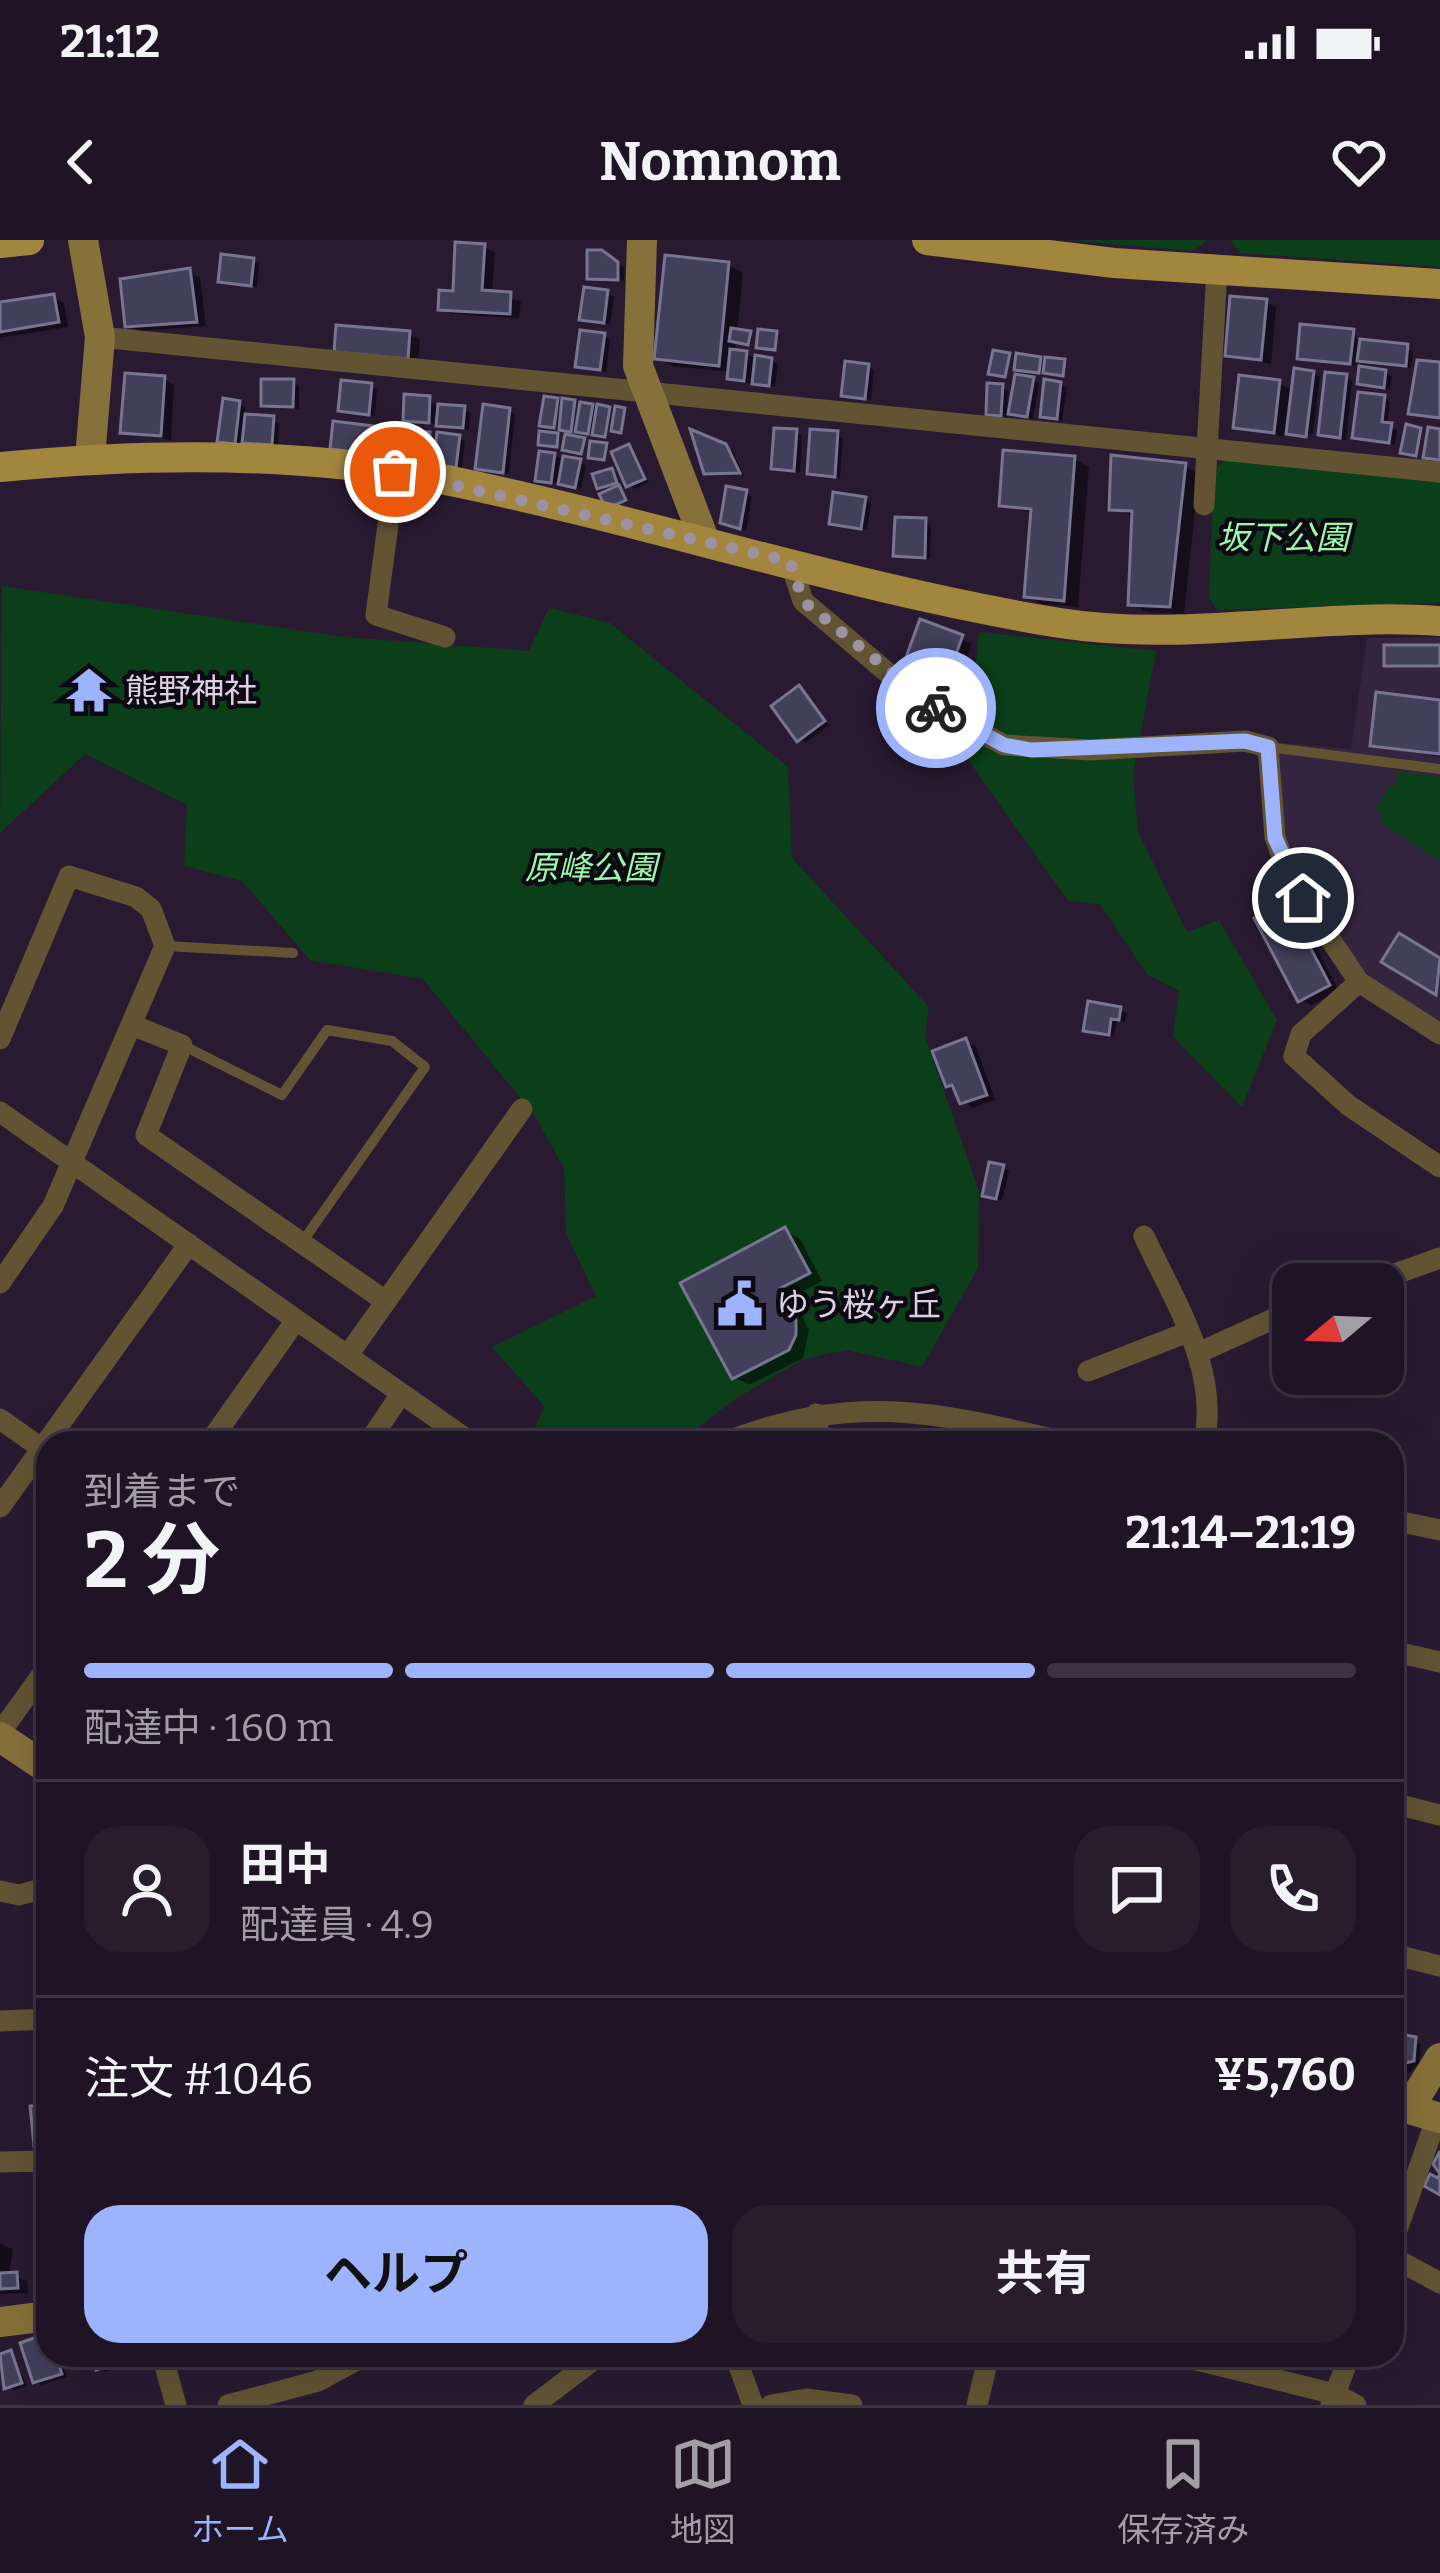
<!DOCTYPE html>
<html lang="ja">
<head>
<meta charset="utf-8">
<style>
  body { margin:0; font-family:Bitter,"Noto Sans JP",serif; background:#271d2d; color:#f1f3f6; height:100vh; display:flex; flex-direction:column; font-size:45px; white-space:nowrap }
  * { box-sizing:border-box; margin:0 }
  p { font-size:39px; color:#a19ea7 }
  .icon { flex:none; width:66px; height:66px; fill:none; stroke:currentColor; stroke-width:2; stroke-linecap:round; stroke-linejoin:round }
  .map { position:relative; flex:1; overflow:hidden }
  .side { position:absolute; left:36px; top:1191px; width:1368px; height:936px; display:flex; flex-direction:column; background:#1f1425; border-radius:36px; box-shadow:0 12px 48px #0002,0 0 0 3px #3c3342 }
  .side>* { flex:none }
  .needle { width:78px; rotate:251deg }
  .buttons { position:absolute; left:1272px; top:1023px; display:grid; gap:24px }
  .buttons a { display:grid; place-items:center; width:132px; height:132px; border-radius:24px; background:#1f1425; box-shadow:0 12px 48px #0002,0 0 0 3px #3c3342; font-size:60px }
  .pin { position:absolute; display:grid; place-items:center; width:102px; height:102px; color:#fff; margin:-51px; border:6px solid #fff; border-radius:50%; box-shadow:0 3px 12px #0007 }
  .courier { position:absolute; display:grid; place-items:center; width:120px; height:120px; margin:-60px; border:9px solid #9db4fd; border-radius:50%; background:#fff; color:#222; box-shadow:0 3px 15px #0007 }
  .overview em { font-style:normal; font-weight:700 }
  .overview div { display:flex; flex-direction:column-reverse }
  .overview { display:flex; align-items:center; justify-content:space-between; height:204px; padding:0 48px }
  h1 { font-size:78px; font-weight:700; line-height:90px }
  .bar { display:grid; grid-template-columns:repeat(4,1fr); gap:18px 12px; align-content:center; height:144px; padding:0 48px }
  .bar i { height:15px; border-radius:9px; background:#3c3342 }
  .bar .current { background:#9db4fd }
  .bar p { grid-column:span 4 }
  .line { display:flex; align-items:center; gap:30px; padding:0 48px; border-top:3px solid #3c3342 }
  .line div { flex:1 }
  .round { display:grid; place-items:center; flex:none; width:126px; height:126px; border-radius:36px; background:#271d2d }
  .primary-button { display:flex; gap:24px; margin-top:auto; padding:24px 48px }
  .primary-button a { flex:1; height:138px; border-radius:36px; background:#9db4fd; color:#111; font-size:48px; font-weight:700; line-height:138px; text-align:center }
  .primary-button a+a { background:#271d2d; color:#f1f3f6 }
  .status { display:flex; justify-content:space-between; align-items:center; height:84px; padding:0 60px; background:#1f1425; direction:ltr }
  .status svg { height:33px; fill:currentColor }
  header { display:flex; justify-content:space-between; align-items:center; height:156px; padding:0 48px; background:#1f1425; font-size:54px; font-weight:700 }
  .dock { display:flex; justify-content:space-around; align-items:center; height:168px; border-top:3px solid #3c3342; background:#1f1425; font-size:33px; color:#a19ea7 }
  .dock a { display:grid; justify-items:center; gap:6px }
  .dock .current { color:#9db4fd }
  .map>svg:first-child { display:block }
  .built { fill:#35243f }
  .green { fill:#0a3f1a }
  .shadow { fill:#0007 }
  .building { fill:#413f5a; stroke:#777592; stroke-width:3 }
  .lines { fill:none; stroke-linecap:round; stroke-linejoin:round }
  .lane { stroke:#625433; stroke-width:10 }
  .street { stroke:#625433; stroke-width:21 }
  .secondary { stroke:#87713a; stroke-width:30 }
  .primary { stroke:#a3863e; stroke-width:30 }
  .done { stroke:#9d92a3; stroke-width:12; stroke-dasharray:0 21.6 }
  .route { stroke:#9db4fd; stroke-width:15 }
  .labels { text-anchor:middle; stroke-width:9; stroke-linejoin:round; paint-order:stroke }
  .park-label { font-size:33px; font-style:italic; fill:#96faa9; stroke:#0e0812 }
  .poi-label { font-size:33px; fill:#dbd2e1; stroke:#0e0812; text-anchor:start }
</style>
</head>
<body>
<div class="status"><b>21:12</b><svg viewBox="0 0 49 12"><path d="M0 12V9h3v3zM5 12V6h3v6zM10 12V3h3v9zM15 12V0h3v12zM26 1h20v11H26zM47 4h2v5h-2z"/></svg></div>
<header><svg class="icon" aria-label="back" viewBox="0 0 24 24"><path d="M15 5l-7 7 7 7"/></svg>Nomnom<svg class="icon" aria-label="heart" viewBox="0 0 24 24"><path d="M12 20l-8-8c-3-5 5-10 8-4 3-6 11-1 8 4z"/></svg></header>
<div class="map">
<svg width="1440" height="2165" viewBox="0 0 1440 2165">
  <rect width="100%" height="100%" fill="#291a31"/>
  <path class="built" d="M1440,397V783L1379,747L1356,722L1286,597L1274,502L1351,509L1367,398Z"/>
  <g class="green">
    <path d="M1069,0H1208L1193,11Z"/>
    <path d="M1230,0H1440V27L1240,13Z"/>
    <path d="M1226,220L1440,240V363L1217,370L1209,357L1214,229Z"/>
    <path d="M2,346L343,397L529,411L549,368L610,383L788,527L792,618L929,767L925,797L979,951L978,1028L922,1127L847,1110L804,1119L735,1159L678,1203H527L545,1167L492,1107L596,1056L566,993L564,928L535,876L423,739L310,720L242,641L184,626L187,565L85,514L0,593Z"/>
    <path d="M979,392L1156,411L1133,534L1138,592L1187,692L1219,680L1277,780L1242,867L1173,797L1179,751L1147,734L1100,664L1068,661L966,517Z"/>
    <path d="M1397,531L1440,537V621L1384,585L1377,567L1388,548L1398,543Z"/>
  </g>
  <g class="shadow">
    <path d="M484,7L495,13L492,54L521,61L519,78L451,74L441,68Z"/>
    <path d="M601,13L624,28V41L590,38Z"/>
    <path d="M253,21L259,24L257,47L222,41Z"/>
    <path d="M728,25L743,33L737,92L752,95L751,103L736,100L735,112L778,124L775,147L736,141L731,132L672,126L657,118Z"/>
    <path d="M189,32L200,38L206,86L139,91L128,85Z"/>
    <path d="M607,53L614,57L610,85L582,78Z"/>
    <path d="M53,57L64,63L68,87L0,98V66Z"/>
    <path d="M1266,62L1276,68L1271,124L1228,115Z"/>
    <path d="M1353,92L1358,102L1413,111L1411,128L1357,117L1356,126L1300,117Z"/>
    <path d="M409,94L420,100L418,123L348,117Z"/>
    <path d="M604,96L610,100L606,132L578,126Z"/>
    <path d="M868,127L874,130L871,160L844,154Z"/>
    <path d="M1313,133L1320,137L1313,194L1285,190L1284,197L1236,187L1279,143L1294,151Z"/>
    <path d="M1385,133L1392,136L1390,150L1360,143Z"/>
    <path d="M1346,137L1352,141L1346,200L1327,197L1321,194Z"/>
    <path d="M164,139L174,145L171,200L123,191Z"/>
    <path d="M1033,140L1039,144L1033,179L1017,176L1011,172Z"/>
    <path d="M293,142L299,146V169L264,165Z"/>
    <path d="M1060,145L1067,148L1062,181L1043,175Z"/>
    <path d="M371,146L377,150L375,176L341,170Z"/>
    <path d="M1002,147L1008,151L1007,178L989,173Z"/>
    <path d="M1384,158L1390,162L1387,186L1397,190L1395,205L1356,197Z"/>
    <path d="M429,159L435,166L470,172L469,190L406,179Z"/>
    <path d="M239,164L245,167L244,177L279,183L278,207L241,199L240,206L227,204Z"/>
    <path d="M592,167L611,171L606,196L581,192Z"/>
    <path d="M509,171L515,174L509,234L485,231L478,228Z"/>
    <path d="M389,190L400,197L409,191L407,215L339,211Z"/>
    <path d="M796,192L802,196L800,232L780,231L774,228Z"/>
    <path d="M837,194L843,198L840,238L810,233Z"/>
    <path d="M459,198L465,201L462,229L442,226Z"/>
    <path d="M629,207L649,242L635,249L629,245Z"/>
    <path d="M725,207L733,211L744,235L706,232Z"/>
    <path d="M554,216L586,225L581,249L538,239Z"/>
    <path d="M1074,219L1089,227L1078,367L1042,364L1027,356L1034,274L1002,264Z"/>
    <path d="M1185,226L1199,234L1184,374L1146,372L1131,363L1135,277L1112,268Z"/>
    <path d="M746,253L752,257L746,290L730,285Z"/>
    <path d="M865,260L871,263L867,290L832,283Z"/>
    <path d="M925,281L931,285L930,319L896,315Z"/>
    <path d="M922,383L972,404L952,460L926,450Z"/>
    <path d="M1440,409V428L1387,424Z"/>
    <path d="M799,449L829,485L805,503L799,499Z"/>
    <path d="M1440,463V517L1373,504Z"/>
    <path d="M1286,664L1297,671L1339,751L1311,765L1300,759Z"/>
    <path d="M1120,770L1127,773L1125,782L1117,781L1114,797L1087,790Z"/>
    <path d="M965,801L976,807L995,860L972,868L948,845Z"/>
    <path d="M1003,928L1009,931L1002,960L985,955Z"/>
    <path d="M785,991L800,999L822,1041L793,1057L809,1090L803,1118L749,1145L734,1137Z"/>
    <path d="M1392,1797L1421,1804L1419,1823L1409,1833L1392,1829Z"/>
    <path d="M1392,1883L1405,1887L1402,1901L1392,1902Z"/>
    <path d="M0,2004L13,2009L9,2035L27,2041L28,2053L0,2054Z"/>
    <path d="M48,2096V2115H60L67,2137L41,2145L35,2141Z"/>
    <path d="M11,2113L27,2146L13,2151L0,2128V2117Z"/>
    <path d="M95,2115H140L142,2119L105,2132Z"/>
  </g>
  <g class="building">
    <path d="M455,2L485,4L482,50L511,52L510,74L438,70L439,50L453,51Z"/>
    <path d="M587,10H602L618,22V40L587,39Z"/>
    <path d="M221,14L254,18L251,46L218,42Z"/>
    <path d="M665,15L729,22L719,126L654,119Z"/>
    <path d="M190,28L197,82L125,87L120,39Z"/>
    <path d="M584,47L608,50L604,83L579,80Z"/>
    <path d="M54,54L59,82L0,92V62Z"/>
    <path d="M1230,56L1267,59L1261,120L1225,116Z"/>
    <path d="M1300,84L1354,89L1350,124L1297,119Z"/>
    <path d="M336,85L410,91L408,119L334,112Z"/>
    <path d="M731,88L751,91L748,105L729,101Z"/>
    <path d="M758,89L777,91L775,110L756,108Z"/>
    <path d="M580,90L605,93L600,130L575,127Z"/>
    <path d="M1360,99L1408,104L1406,126L1357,121Z"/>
    <path d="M730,109L747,111L744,141L727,139Z"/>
    <path d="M993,110L1010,113L1005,137L988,134Z"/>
    <path d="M1016,113L1041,117L1039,133L1014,130Z"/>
    <path d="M755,115L772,118L769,146L752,144Z"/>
    <path d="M1045,117L1065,119L1063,136L1043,133Z"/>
    <path d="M1417,120L1440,122V178L1408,174Z"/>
    <path d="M845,121L869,124L865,159L841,156Z"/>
    <path d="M1359,126L1386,130L1384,148L1357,144Z"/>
    <path d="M1294,128L1314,131L1306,197L1286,194Z"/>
    <path d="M1325,132L1347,134L1340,198L1318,195Z"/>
    <path d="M125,133L165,136L161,196L120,193Z"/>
    <path d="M1015,134L1034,137L1027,177L1008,174Z"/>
    <path d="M1239,135L1280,140L1274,193L1233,188Z"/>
    <path d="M261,139H294L293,167L261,166Z"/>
    <path d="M1044,139L1061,142L1057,179L1040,177Z"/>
    <path d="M341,140L372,143L369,175L338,171Z"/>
    <path d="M987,143L1003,144L1001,176L986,175Z"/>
    <path d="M1358,152L1385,155L1382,182L1392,183L1389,203L1352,198Z"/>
    <path d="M404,154L430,156L429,183L403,181Z"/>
    <path d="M544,156L558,158L554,188L539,186Z"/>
    <path d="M223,158L240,161L235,204L217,202Z"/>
    <path d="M562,158L575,160L571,192L559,190Z"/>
    <path d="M580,162L593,164L588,194L575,192Z"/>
    <path d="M438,164L465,166L463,188L436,186Z"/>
    <path d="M483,164L510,168L503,233L475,229Z"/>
    <path d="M597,164L610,167L605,197L592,195Z"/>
    <path d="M615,166L625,168L621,193L611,191Z"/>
    <path d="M245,174L274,176L272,205L242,203Z"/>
    <path d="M333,181L390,188L386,216L330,209Z"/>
    <path d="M1406,184L1421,188L1416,216L1400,213Z"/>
    <path d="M397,186L408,187L405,216L395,215Z"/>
    <path d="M1428,187L1440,189V220L1423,218Z"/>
    <path d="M774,188L797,189L794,231L771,229Z"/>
    <path d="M690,189L726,204L740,233L704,234Z"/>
    <path d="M810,189L838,191L835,237L807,234Z"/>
    <path d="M413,191L430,192L428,220L411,219Z"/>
    <path d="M539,191L558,193L557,207L538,205Z"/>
    <path d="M437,192L460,195L456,228L433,224Z"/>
    <path d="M565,194L585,198L581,214L562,210Z"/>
    <path d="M590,201L607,203L604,220L588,218Z"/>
    <path d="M629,204L645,239L626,247L611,212Z"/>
    <path d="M1003,210L1075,216L1064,361L1024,357L1031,269L999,266Z"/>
    <path d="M539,211L555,213L551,243L535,241Z"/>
    <path d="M1111,215L1186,223L1170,367L1128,365L1132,271L1109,270Z"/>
    <path d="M563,216L581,219L575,248L558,244Z"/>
    <path d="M612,228L617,243L597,249L592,234Z"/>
    <path d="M619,245L626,260L606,269L599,254Z"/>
    <path d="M726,246L747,250L740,289L720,283Z"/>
    <path d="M833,252L866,257L861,289L829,284Z"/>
    <path d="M895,277L926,278L925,318L893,316Z"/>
    <path d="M920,379L963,395L941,456L912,445L916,433L902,428Z"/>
    <rect x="1384" y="405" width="56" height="21"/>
    <path d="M799,445L825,481L797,502L771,466Z"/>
    <path d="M1376,452L1440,460V514L1370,506Z"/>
    <path d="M1286,661L1330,745L1298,762L1254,678Z"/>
    <path d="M1399,693L1440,718L1436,755L1381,722Z"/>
    <path d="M1088,761L1121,767L1119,780L1111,779L1109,795L1083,791Z"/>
    <path d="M966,798L987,855L960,864L952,845L946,847L932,811Z"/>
    <path d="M989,922L1004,925L996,959L982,956Z"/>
    <path d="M785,987L810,1033L781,1048L796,1080V1095L789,1110L732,1139L680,1043Z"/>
    <path d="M1395,1793L1416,1797L1414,1821L1405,1823L1403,1832L1392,1829Z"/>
    <path d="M48,1864V1913L35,1915L30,1866Z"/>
    <path d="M1440,1911V1955L1424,1946L1430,1934L1438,1938L1440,1934L1433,1924Z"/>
    <path d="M17,2032L18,2048L0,2049V2033Z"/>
    <path d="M48,2093V2115H56L62,2134L33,2143L20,2103Z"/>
    <path d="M11,2110L22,2143L4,2149L0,2114Z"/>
    <path d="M91,2115H137V2116L96,2130Z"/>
  </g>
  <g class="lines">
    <g class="lane">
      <path d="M1268,507L1440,529"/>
      <path d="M1303,659L1323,648L1335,651"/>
      <path d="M165,706L293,713"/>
      <path d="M182,805L282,855L327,790L392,801L425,827L303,1001"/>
    </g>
    <g class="street">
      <path d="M100,97L1440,232"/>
      <path d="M395,232L376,375L445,397"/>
      <path d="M1204,265L1217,29"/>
      <path d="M790,321L803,361L915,456L1004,505L1091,510L1245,501L1268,507L1275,597L1290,639L1359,742L1440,794"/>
      <path d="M1359,742L1301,794L1294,816L1348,865L1440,927"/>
      <path d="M132,785L182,805L146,895L384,1060"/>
      <path d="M0,799L69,636L136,657L151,669L165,706L53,966L0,1043"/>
      <path d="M0,872L472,1203"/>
      <path d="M1144,996C1174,1061 1220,1129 1204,1203"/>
      <path d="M1367,1044L1440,1018"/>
      <path d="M1198,1113L1293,1070"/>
      <path d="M348,1115L522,869"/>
      <path d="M1088,1131L1188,1092"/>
      <path d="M816,1174L820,1203"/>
      <path d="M0,1179L48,1213"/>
      <path d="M209,1203L296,1080"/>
      <path d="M368,1203L401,1154"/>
      <path d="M723,1203C855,1151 937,1172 1069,1203"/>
      <path d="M0,1267L189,1004"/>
      <path d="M1392,1280L1440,1290"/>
      <path d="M1392,1411L1440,1422"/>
      <path d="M0,1493L48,1426"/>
      <path d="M1392,1563L1440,1575"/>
      <path d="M0,1651L19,1655L48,1647"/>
      <path d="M1392,1714L1440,1726"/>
      <path d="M0,1781L48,1779"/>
      <path d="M0,1922L48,1921"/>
      <path d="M1392,2004L1437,1877"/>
      <path d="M1392,2017L1440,2043"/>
      <path d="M162,2115L176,2165"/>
      <path d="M735,2115L753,2165"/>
      <path d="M1176,2115L1335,2154L1356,2165"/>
      <path d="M1331,2164L1350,2115"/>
      <path d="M228,2165L318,2141L366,2115"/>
      <path d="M534,2165L600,2115"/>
      <path d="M771,2165L806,2159L852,2165"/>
      <path d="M977,2165L989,2115"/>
    </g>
    <g class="secondary">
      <path d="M83,0L100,97L90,218"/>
      <path d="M642,0L638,126L704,299"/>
      <path d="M0,1497L48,1529"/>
      <path d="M1392,1864L1440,1878"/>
      <path d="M1409,1868L1440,1818"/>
      <path d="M0,2082L48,2076"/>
    </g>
    <g class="primary">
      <path d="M927,0L1114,23L1440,44"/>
      <path d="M0,3L29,0"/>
      <path d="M0,227C147,213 306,211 451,241C655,283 855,350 1060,383C1186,403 1314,372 1440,381"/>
    </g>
  </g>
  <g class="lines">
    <path class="done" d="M395,232L790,321L803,361L936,468"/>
    <path class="route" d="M936,468L1004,505L1031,510L1245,501L1268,507L1275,598L1303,658"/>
  </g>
  <defs>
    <g id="temple-bare" transform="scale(3.6)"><path d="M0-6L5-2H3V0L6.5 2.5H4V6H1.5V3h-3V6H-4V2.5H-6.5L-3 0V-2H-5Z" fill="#9db4fd" stroke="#0e0812" stroke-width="2.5" paint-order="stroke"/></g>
    <g id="civic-bare" transform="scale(3.6)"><path d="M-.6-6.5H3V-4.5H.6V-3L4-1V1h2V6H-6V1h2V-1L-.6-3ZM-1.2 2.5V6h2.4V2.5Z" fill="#9db4fd" stroke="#0e0812" stroke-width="2.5" paint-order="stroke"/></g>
  </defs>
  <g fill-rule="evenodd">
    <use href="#temple-bare" x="89" y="450"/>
    <use href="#civic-bare" x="740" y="1064"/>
  </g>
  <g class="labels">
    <g class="park-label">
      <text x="1283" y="309">坂下公園</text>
      <text x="591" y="639">原峰公園</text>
    </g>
    <g class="poi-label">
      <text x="125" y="462">熊野神社</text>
      <text x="776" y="1076">ゆう桜ヶ丘</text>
    </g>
  </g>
</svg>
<div class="buttons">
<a><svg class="needle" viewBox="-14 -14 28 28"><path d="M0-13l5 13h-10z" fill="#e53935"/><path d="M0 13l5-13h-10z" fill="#a19ea7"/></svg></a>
</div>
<div class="pin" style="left:395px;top:232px;background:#ea580c"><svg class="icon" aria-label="bag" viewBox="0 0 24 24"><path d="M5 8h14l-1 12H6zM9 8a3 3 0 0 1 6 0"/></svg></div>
<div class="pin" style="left:1303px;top:658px;background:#1f2937"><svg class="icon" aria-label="home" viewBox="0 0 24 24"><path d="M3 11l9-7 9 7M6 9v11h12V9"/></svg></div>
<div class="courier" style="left:936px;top:468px"><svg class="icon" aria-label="bike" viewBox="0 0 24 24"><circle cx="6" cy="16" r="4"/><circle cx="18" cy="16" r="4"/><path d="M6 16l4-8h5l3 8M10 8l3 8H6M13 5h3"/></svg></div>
<section class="side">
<div class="overview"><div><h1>2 分</h1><p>到着まで</p></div><em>21:14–21:19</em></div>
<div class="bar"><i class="current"></i><i class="current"></i><i class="current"></i><i></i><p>配達中 · 160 m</p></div>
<div class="line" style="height:216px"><a class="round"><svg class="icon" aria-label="person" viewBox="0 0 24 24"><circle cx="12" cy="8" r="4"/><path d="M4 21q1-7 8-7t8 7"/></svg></a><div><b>田中</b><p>配達員 · 4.9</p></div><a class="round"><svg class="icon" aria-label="chat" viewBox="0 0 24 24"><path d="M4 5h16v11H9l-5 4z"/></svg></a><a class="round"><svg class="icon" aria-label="phone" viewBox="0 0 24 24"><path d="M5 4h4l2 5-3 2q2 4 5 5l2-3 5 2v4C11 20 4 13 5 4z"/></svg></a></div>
<div class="line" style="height:156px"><div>注文 #1046</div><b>¥5,760</b></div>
<div class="primary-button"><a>ヘルプ</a><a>共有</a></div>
</section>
</div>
<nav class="dock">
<a class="current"><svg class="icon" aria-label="home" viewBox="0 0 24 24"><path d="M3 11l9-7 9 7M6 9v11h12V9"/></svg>ホーム</a>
<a><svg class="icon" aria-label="map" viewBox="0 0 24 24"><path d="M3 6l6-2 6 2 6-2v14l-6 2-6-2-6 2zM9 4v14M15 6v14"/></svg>地図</a>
<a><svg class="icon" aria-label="saved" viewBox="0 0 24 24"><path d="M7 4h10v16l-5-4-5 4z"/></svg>保存済み</a>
</nav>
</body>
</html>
